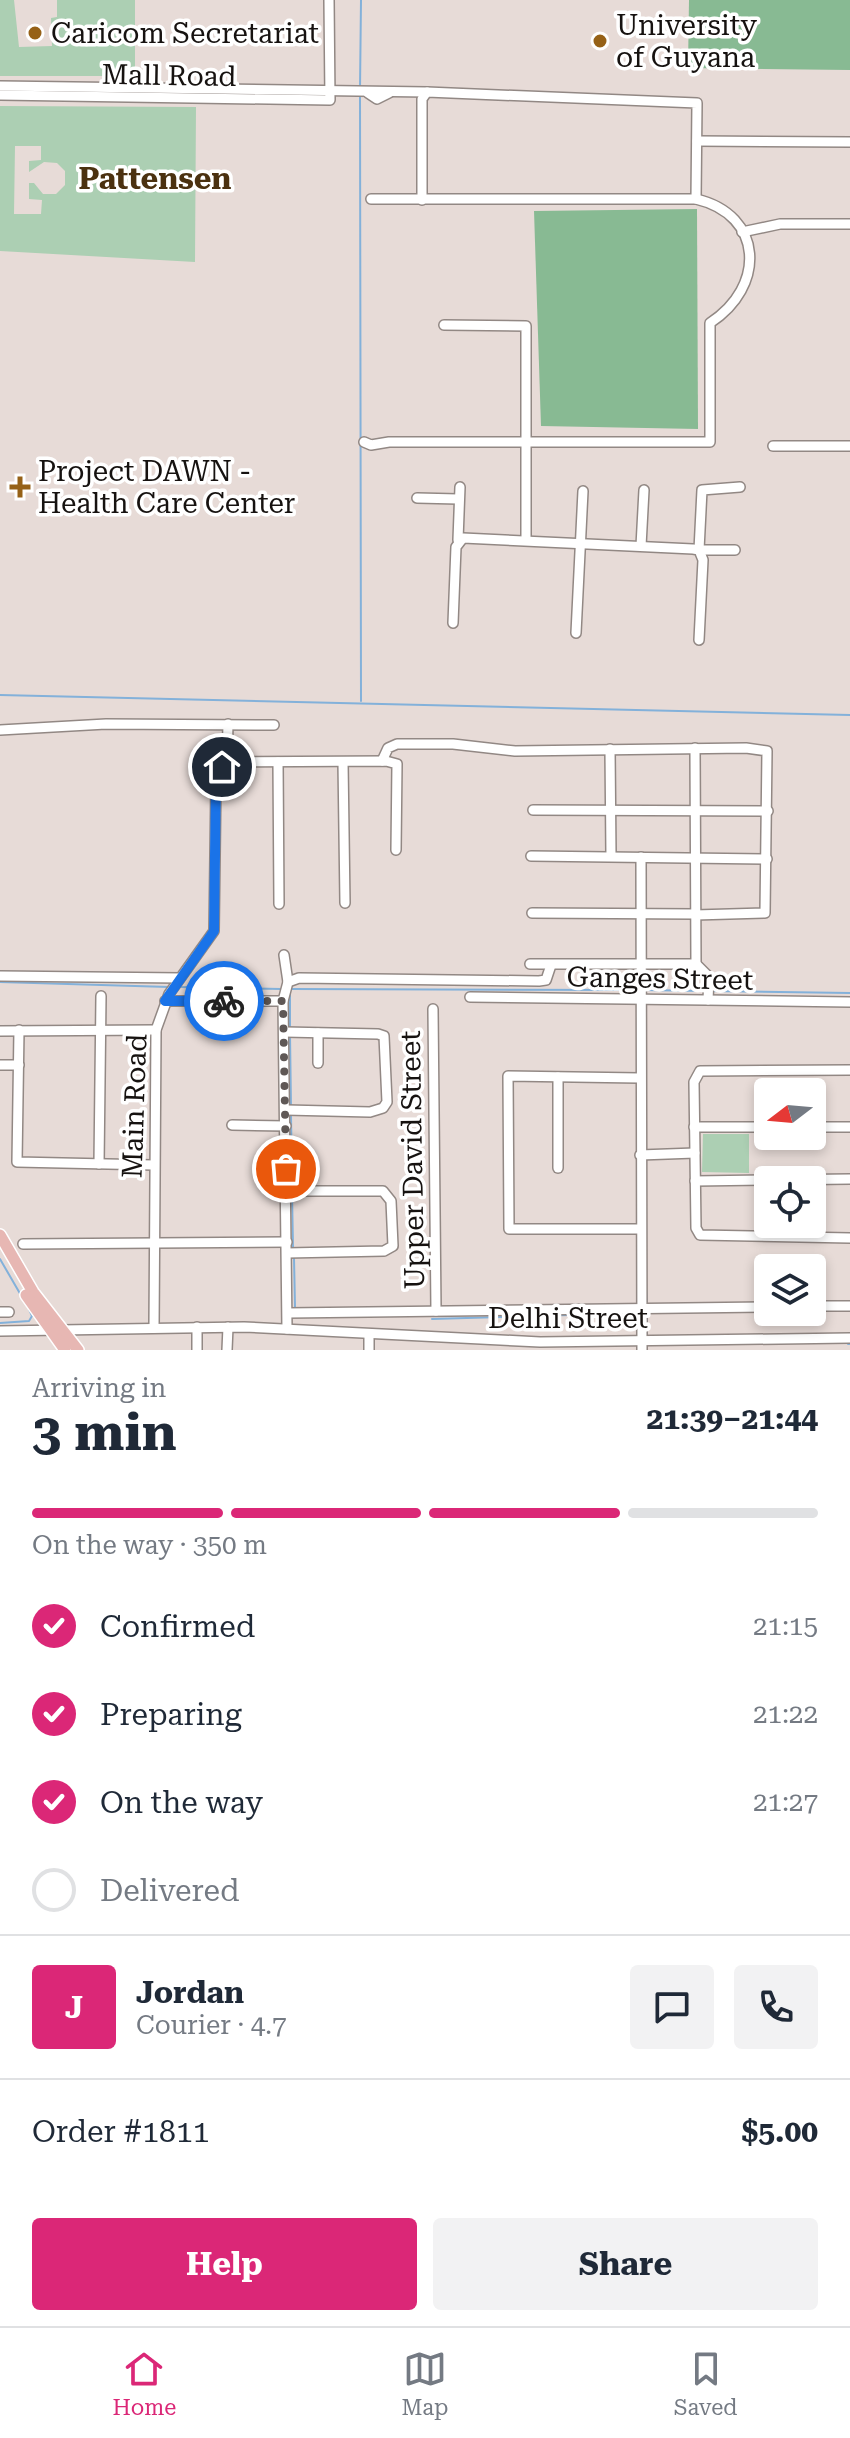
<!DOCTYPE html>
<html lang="en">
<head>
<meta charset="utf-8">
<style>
  body { margin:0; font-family:"Roboto Serif",serif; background:#f2f2f3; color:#1f2937; height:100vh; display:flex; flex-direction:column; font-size:30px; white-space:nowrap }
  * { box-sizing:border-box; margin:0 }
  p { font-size:26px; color:#747a83 }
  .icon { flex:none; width:44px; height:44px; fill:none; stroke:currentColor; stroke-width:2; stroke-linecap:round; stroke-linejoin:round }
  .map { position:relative; height:1350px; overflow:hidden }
  .side { display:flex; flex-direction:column; background:#fff; flex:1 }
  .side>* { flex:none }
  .needle { width:52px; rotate:254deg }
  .fabs { position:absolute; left:754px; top:1078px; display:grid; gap:16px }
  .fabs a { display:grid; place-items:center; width:72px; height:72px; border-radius:8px; background:#fff; box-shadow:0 4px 12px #0003; font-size:40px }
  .pin { position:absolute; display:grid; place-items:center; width:68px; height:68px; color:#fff; margin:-34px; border:4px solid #fff; border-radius:50%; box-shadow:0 2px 8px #0007 }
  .courier { position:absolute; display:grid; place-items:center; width:80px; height:80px; margin:-40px; border:6px solid #1a73e8; border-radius:50%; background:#fff; color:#222; box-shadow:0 2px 10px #0007 }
  .overview em { font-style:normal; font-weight:700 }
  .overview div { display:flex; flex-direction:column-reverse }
  .overview { display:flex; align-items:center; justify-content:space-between; height:136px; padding:0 32px }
  h1 { font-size:52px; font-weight:700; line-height:60px }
  .bar { display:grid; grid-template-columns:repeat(4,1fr); gap:12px 8px; align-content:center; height:96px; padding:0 32px }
  .bar i { height:10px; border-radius:6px; background:#e0e1e3 }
  .bar .active { background:#db2777 }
  .bar p { grid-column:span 4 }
  .line { display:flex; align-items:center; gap:20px; padding:0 32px; border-top:2px solid #e0e1e3 }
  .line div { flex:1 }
  .round { display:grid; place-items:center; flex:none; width:84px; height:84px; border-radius:8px; background:#f2f2f3 }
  ol { padding:0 32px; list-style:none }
  li { display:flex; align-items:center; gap:24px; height:88px }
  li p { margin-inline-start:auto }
  li .icon { padding:8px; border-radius:50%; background:#db2777; color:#fff; stroke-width:4 }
  li:last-child { color:#747a83 }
  li i { width:44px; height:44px; border:4px solid #e0e1e3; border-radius:50% }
  .action { display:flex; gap:16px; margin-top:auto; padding:16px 32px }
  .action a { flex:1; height:92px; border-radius:8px; background:#db2777; color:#fff; font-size:32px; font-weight:700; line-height:92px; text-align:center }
  .action a+a { background:#f2f2f3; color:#1f2937 }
  .dock { display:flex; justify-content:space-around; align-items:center; height:112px; border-top:2px solid #e0e1e3; background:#fff; font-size:22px; color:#747a83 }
  .dock a { display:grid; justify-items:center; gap:4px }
  .dock .active { color:#db2777 }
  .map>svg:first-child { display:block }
  .green { fill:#accfb3; fill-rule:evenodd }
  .forest { fill:#88ba93 }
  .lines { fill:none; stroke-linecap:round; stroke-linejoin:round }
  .stream { stroke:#83b1da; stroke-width:2 }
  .minor-casing { stroke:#928884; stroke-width:12 }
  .major-casing { stroke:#fff; stroke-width:14 }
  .minor { stroke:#fff; stroke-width:9 }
  .major { stroke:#e7b7b3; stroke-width:11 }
  .done { stroke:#5f5856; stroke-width:8; stroke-dasharray:0 14.4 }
  .route { stroke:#1a73e8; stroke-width:10 }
  .poi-dot { fill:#966117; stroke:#fff; stroke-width:3 }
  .labels { text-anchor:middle; stroke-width:7; stroke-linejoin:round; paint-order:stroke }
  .poi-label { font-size:28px; fill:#161210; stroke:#fff; text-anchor:start }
  .street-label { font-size:28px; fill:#161210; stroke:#fff }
  .neighbourhood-label { font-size:30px; font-weight:bold; fill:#4b3110; stroke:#fff }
</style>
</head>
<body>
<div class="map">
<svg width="850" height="1350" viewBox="0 0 850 1350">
  <rect width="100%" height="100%" fill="#e7dbd7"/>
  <g class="green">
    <path d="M0,0H14L19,47L52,46L51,18L57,17V0H135V76H0Z"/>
    <path d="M0,106L196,107L195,262L0,251ZM15,146H41V160L29,161V172L44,162L57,163L65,171V185L56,194H43L34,183H29V199L42,200L41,214H14Z"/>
    <path d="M703,1134H749V1173L702,1172Z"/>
  </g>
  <g class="forest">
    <path d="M689,0H850V70L688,68Z"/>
    <path d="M697,209L698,429L541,426L534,211Z"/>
  </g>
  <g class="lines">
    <g class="stream">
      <path d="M360,89L361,0"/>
      <path d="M360,96L361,701"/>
      <path d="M0,695L850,715"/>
      <path d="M0,982L169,987"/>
      <path d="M179,987L281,989"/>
      <path d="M291,989L637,990"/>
      <path d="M290,990V1027"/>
      <path d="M643,990L705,991"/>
      <path d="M711,991L850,993"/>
      <path d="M290,1034L291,1107"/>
      <path d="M291,1114L292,1187"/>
      <path d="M292,1194L293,1247"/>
      <path d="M294,1258L295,1307"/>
      <path d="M0,1259L22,1297"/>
      <path d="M646,1289L647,1306"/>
      <path d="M812,1311L827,1310"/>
      <path d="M647,1313V1338"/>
      <path d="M432,1319L639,1313"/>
      <path d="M0,1323L29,1321L32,1316L29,1309"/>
      <path d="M848,1344H850"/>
    </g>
    <g class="minor-casing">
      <g id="minor">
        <path d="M0,86L427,92"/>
        <path d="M368,93L377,99L389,93"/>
        <path d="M0,95L330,100L329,0"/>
        <path d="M697,141L850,142"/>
        <path d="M422,200V99L427,92L697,103L696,199"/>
        <path d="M742,232L780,224H850"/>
        <path d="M444,325L526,326V539"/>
        <path d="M364,442L371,445L389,442H710V323C766,287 764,215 696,199H371"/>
        <path d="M773,446H850"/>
        <path d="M417,498L458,499"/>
        <path d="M458,540L460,487"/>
        <path d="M641,546L644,490"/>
        <path d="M735,550H699L702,490L740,487"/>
        <path d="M453,623L456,547L463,538L693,549L699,550L703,560L699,640"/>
        <path d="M576,633L583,491"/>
        <path d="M0,730L106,724L274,725"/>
        <path d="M695,748L696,964"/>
        <path d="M610,749L611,856"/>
        <path d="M382,761L388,748L397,744H453L515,751L746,748L767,751L765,913L695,915"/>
        <path d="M227,762L386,761L397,764L396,850"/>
        <path d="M227,762L228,724"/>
        <path d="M278,762L279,904"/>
        <path d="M343,762L345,903"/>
        <path d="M533,810L768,811"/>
        <path d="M531,856L767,859"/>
        <path d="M641,857L642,1350"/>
        <path d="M532,913L695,914"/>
        <path d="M284,955L288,982"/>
        <path d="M530,964H696L709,977L708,1000"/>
        <path d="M0,976L180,978"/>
        <path d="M470,997L850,1002"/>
        <path d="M165,1001H283"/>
        <path d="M433,1009L436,1311"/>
        <path d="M19,1030L17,1162L153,1165"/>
        <path d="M0,1031L156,1030"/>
        <path d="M285,1032L378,1034L384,1036L387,1102L383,1108L370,1112L286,1110"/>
        <path d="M318,1033V1063"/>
        <path d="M0,1065H19"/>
        <path d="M850,1070L700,1071L694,1082L696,1228L700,1235L850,1238"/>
        <path d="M558,1077V1168"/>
        <path d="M639,1078L508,1076L509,1229H640"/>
        <path d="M232,1125L286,1126"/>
        <path d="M694,1127H768"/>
        <path d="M812,1127H850"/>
        <path d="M640,1155L695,1153"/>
        <path d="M99,1164L101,996"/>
        <path d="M770,1180L850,1179"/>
        <path d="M695,1181L768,1180"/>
        <path d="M287,1191H383L391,1201L393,1246L384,1251L287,1253"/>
        <path d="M23,1244L287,1242"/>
        <path d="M812,1306H850"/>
        <path d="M0,1312H9"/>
        <path d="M288,1313L768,1307"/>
        <path d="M154,1328L156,1030L169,994L214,931L216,780L227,762"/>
        <path d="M287,1329L283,1001L288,982L299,978L539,981L546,980L551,965"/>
        <path d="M0,1331L244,1327L540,1342L850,1338"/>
        <path d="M369,1334V1350"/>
        <path d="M197,1350V1327"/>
        <path d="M227,1350L228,1327"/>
      </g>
    </g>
    <g class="major-casing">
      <g id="major">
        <path d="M0,1235L33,1292L78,1350"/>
        <path d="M26,1295L65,1350"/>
      </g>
    </g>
    <use href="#minor" class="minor"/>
    <use href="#major" class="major"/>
  </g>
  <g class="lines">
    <path class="done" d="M224,1001H283L286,1169"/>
    <path class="route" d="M222,767L216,780L214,931L165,1001H224"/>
  </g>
  <g class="poi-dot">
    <circle cx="35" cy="33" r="8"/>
    <circle cx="600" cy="41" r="8"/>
    <path d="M16 475h8v8h8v8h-8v8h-8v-8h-8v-8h8z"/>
  </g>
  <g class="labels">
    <g class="poi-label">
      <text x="616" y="35">University<tspan x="616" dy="32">of Guyana</tspan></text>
      <text x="51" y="43">Caricom Secretariat</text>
      <text x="38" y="481">Project DAWN -<tspan x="38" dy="32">Health Care Center</tspan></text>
    </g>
    <g class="street-label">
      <text transform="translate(169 75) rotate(1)" y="10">Mall Road</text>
      <text transform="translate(660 978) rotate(1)" y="10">Ganges Street</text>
      <text transform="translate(134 1106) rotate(-88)" y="10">Main Road</text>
      <text transform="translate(412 1160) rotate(-91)" y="10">Upper David Street</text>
      <text x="568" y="1328">Delhi Street</text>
    </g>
    <g class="neighbourhood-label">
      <text x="155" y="189">Pattensen</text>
    </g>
  </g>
</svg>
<div class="fabs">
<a><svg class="needle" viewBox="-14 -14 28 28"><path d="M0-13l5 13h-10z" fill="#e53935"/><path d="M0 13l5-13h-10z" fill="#747a83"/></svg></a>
<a><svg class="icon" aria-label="locate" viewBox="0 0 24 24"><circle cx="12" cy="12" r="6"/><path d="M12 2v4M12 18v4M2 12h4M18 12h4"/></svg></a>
<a><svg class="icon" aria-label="layers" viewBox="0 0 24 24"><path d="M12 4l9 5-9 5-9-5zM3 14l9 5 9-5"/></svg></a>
</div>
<div class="pin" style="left:286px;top:1169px;background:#ea580c"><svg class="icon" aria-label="bag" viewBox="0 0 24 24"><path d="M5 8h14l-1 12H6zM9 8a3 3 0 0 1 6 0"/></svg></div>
<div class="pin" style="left:222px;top:767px;background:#1f2937"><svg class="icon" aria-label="home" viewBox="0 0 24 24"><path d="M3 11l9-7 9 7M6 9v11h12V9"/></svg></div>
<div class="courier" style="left:224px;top:1001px"><svg class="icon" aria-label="bike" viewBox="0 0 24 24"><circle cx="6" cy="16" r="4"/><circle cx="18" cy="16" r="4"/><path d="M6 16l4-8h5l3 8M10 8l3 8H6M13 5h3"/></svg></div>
</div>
<section class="side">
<div class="overview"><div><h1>3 min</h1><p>Arriving in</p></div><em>21:39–21:44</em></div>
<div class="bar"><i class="active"></i><i class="active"></i><i class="active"></i><i></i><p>On the way · 350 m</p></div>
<ol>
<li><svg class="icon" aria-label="check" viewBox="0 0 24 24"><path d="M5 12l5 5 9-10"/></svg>Confirmed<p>21:15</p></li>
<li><svg class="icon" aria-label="check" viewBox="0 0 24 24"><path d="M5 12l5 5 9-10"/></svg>Preparing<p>21:22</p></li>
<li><svg class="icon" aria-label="check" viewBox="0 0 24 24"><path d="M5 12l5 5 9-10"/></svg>On the way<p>21:27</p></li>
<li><i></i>Delivered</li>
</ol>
<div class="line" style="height:144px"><b class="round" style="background:#db2777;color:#fff">J</b><div><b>Jordan</b><p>Courier · 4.7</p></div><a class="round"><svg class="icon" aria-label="chat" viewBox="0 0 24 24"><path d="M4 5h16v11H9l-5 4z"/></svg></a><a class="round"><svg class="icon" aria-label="phone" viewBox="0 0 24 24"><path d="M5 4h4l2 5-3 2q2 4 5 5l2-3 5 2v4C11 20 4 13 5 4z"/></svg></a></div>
<div class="line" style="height:104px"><div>Order #1811</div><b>$5.00</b></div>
<div class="action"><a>Help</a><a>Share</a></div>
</section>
<nav class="dock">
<a class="active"><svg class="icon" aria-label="home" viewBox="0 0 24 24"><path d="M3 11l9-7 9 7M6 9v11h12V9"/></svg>Home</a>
<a><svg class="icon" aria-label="map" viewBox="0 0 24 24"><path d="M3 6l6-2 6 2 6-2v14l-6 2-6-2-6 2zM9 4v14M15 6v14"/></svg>Map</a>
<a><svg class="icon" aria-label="saved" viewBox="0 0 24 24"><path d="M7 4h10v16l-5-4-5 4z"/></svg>Saved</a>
</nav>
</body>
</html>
